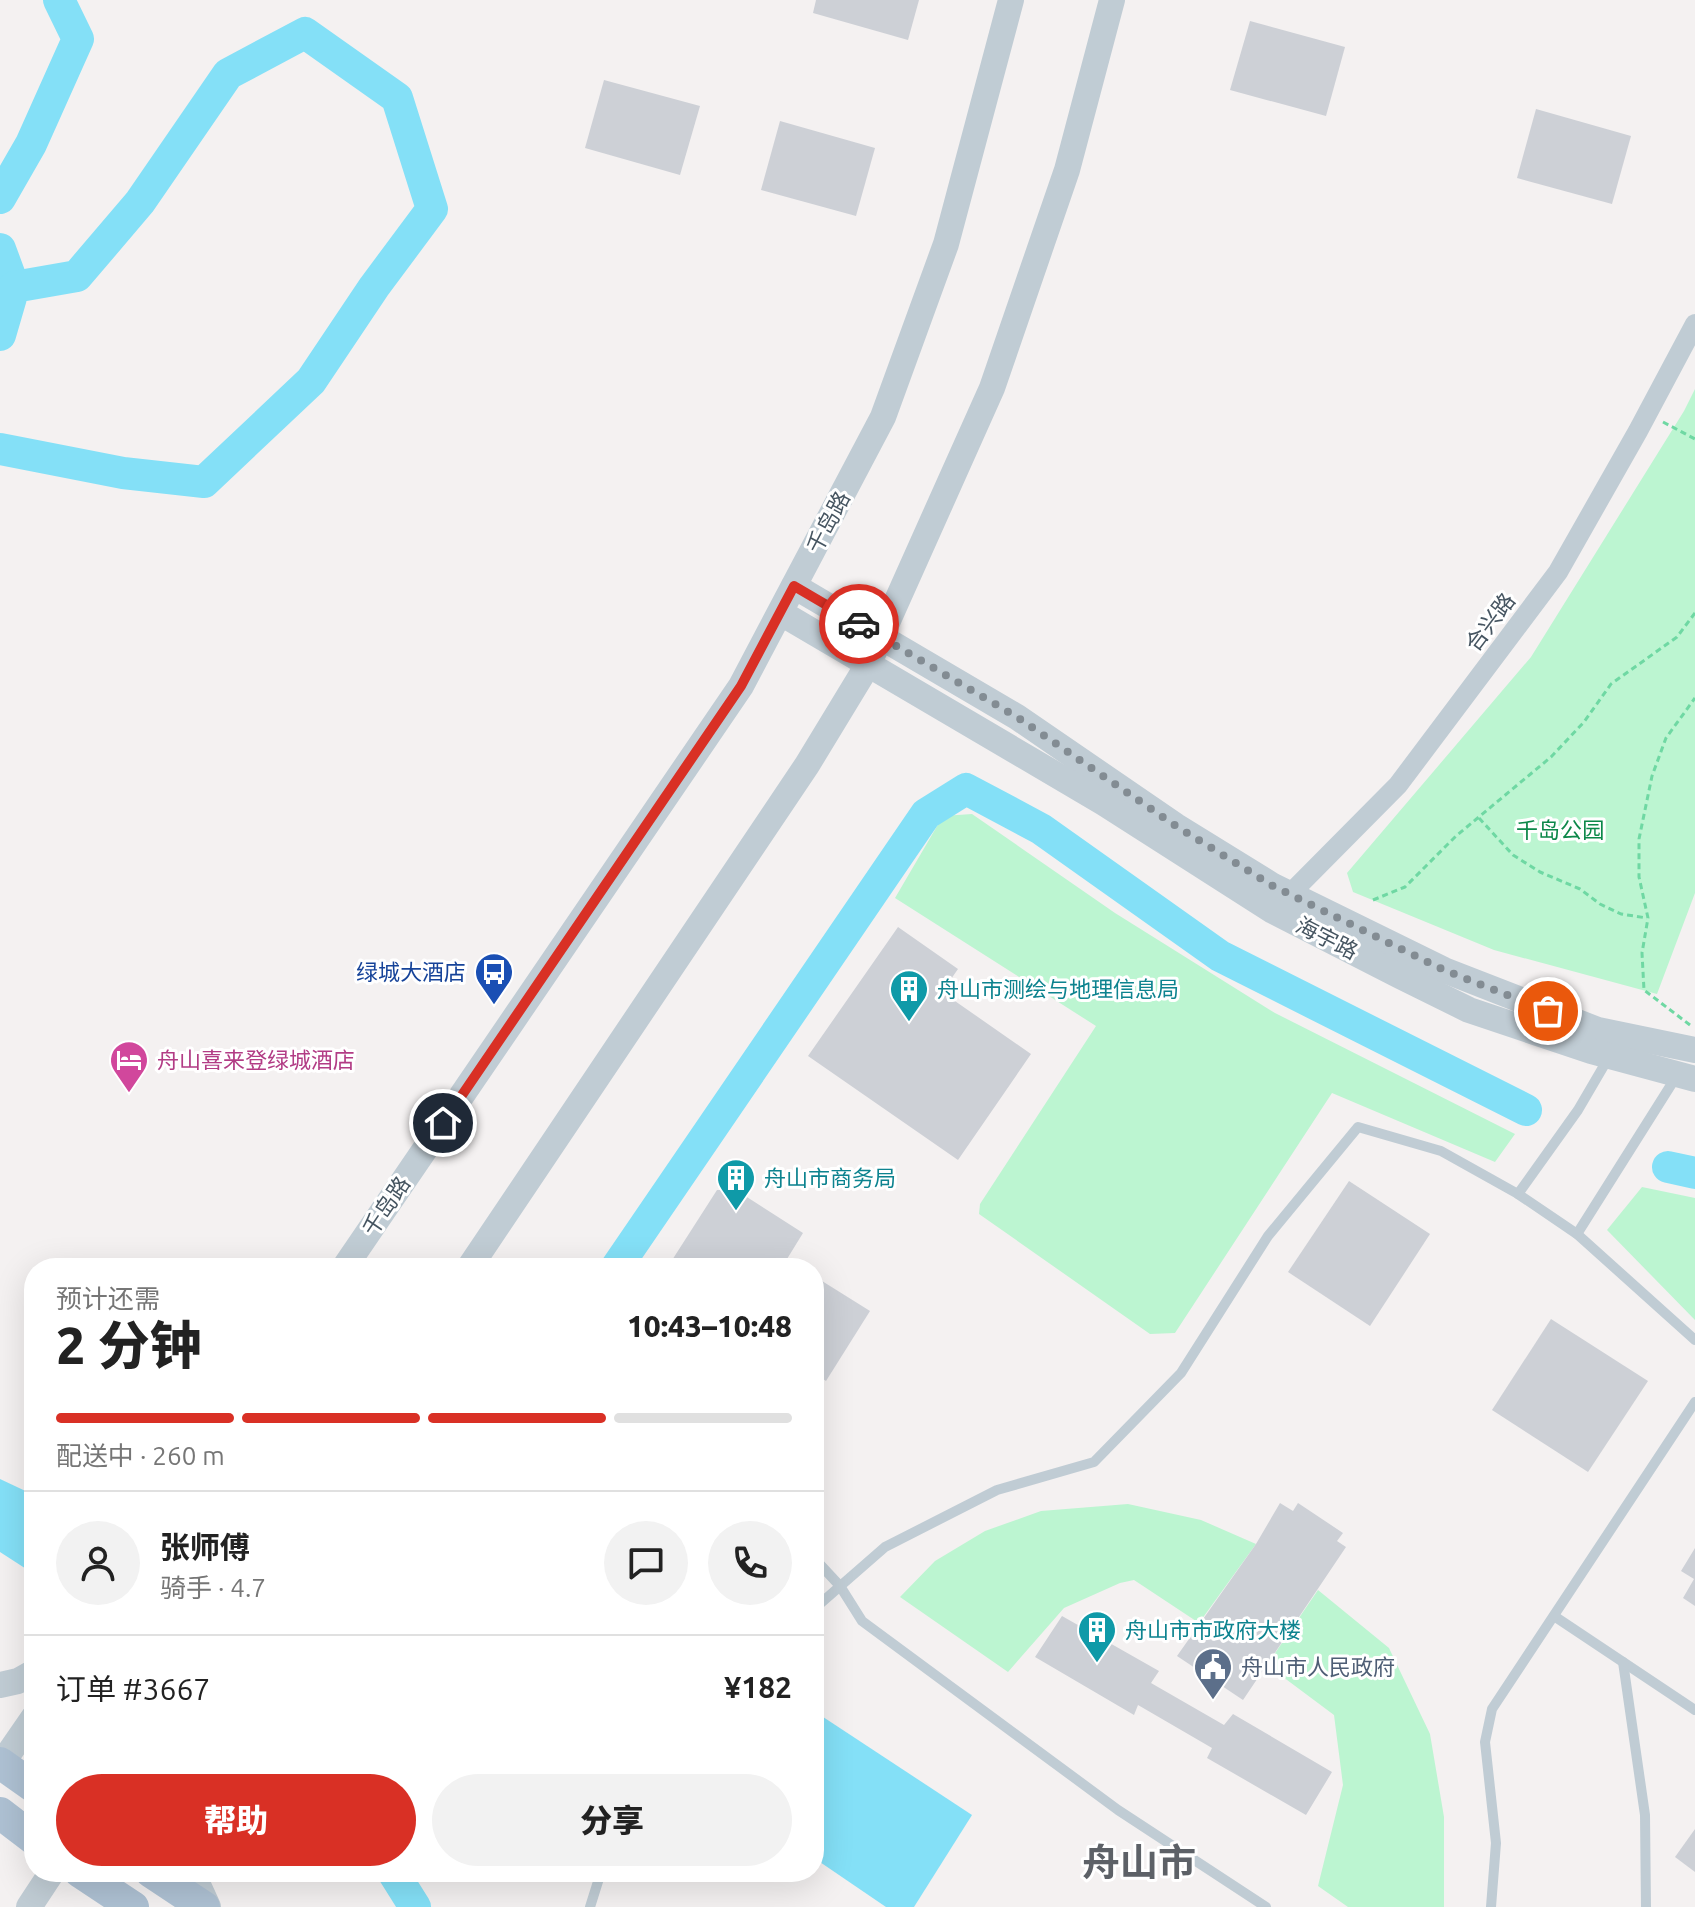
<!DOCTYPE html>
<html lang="zh">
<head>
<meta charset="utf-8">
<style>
  body { margin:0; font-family:Ubuntu,"Noto Sans SC",sans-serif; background:#f2f2f2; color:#222; height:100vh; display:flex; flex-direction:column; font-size:30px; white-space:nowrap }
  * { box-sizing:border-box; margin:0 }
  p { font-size:26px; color:#767676 }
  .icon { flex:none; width:44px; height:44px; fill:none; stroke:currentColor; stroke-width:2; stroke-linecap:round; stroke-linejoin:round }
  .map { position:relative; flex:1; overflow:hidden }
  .details { position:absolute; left:24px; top:1258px; width:800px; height:624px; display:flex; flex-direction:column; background:#fff; border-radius:32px; box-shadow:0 8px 32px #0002 }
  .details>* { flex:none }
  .pin { position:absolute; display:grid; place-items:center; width:68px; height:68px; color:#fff; margin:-34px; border:4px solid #fff; border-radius:50%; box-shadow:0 2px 8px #0007 }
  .courier { position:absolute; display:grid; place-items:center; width:80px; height:80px; margin:-40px; border:6px solid #d93025; border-radius:50%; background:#fff; color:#222; box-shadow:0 2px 10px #0007 }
  .head em { font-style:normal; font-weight:800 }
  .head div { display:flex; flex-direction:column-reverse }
  .head { display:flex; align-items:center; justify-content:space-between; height:136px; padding:0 32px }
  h1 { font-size:52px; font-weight:800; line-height:60px }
  .bar { display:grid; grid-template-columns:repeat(4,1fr); gap:12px 8px; align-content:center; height:96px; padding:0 32px }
  .bar i { height:10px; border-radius:6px; background:#e0e0e0 }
  .bar .selected { background:#d93025 }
  .bar p { grid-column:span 4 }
  .line { display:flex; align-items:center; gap:20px; padding:0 32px; border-top:2px solid #e0e0e0 }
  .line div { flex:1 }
  .round { display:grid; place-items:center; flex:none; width:84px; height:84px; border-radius:42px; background:#f2f2f2 }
  .primary-button { display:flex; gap:16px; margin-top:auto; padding:16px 32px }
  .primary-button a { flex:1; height:92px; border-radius:48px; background:#d93025; color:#fff; font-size:32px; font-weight:800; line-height:92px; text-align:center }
  .primary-button a+a { background:#f2f2f2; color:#222 }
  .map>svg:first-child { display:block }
  .green { fill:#bcf5d1 }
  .water { fill:#84e0f7 }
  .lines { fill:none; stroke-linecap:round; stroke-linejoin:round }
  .river { stroke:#84e0f7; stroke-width:32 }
  .building { fill:#cdd0d6 }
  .path { stroke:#6fd8a3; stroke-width:3; stroke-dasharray:6 4; stroke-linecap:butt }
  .service { stroke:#c0ccd4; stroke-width:10 }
  .minor { stroke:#c0ccd4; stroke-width:20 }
  .tertiary { stroke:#c0ccd4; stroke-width:26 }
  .primary { stroke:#aec1d3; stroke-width:32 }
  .done { stroke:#838c93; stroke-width:8; stroke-dasharray:0 14.4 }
  .route { stroke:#d93025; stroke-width:10 }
  .labels { text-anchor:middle; stroke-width:6; stroke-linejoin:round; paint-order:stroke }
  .street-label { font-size:22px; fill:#465561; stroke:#fff }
  .park-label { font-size:22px; fill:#0c8849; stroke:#fff }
  .transit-label { font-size:22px; fill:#164399; stroke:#fff; text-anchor:end }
  .culture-label { font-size:22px; fill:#0d838f; stroke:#fff; text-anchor:start }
  .hotel-label { font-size:22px; fill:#b23c85; stroke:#fff; text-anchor:start }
  .service-label { font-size:22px; fill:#4e5e75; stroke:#fff; text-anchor:start }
  .town-label { font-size:38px; font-weight:bold; fill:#5d6167; stroke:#fff }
</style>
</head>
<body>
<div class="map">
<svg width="1695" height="1907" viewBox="0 0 1695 1907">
  <rect width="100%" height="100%" fill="#f4f1f1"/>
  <g class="green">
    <path d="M1695,389V893L1657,994L1494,950L1353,892L1347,873L1531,657L1684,411Z"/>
    <path d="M972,814L1115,913L1275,1013L1515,1134L1495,1162L1332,1093L1175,1333L1150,1334L979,1214L980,1204L1096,1026L895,898L943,816Z"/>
    <path d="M1642,1187L1695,1198V1320L1607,1230Z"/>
    <path d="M1128,1504L1201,1520L1256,1544L1199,1623L1134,1580L1120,1583L1064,1608L1008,1672L900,1597L935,1561L985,1531L1041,1511Z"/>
    <path d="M1318,1590L1389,1648L1430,1734L1444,1817V1907H1348L1318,1886L1343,1785L1334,1715L1267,1665Z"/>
  </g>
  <g class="water">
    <path d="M0,1479L34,1495V1574L0,1552Z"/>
    <path d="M814,1711L972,1815L914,1907H886L814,1858Z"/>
  </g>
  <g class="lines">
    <g class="river">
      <path d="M0,198L31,144L78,39L59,0"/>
      <path d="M0,249L14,287"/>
      <path d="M0,335L14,287L77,276L140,202L228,74L305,33L397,98L432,209L374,287L311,381L204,482L123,473L0,449"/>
      <path d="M1668,1167L1695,1173"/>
      <path d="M616,1268L926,814L966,789L1041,829L1220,956L1526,1110"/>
      <path d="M393,1872L415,1907"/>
    </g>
  </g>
  <g class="building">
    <path d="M816,0H919L908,40L813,13Z"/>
    <path d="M1250,21L1345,47L1326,116L1230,90Z"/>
    <path d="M604,80L700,106L680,175L585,148Z"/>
    <path d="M1536,109L1631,136L1612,204L1517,178Z"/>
    <path d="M780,121L875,148L856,216L761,190Z"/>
    <path d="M898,927L958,969L942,992L1031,1054L958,1160L808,1056Z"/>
    <path d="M1349,1181L1430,1234L1370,1326L1288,1272Z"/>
    <path d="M717,1190H736L803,1233L787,1259L802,1268H667Z"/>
    <path d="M814,1276L870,1311L826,1381L814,1373Z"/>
    <path d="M1551,1319L1648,1381L1588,1472L1492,1410Z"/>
    <path d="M1280,1503L1293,1511L1298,1503L1343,1533L1337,1541L1346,1547L1243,1700L1177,1656L1256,1544Z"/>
    <path d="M1695,1548V1606L1683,1598L1694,1579L1681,1571Z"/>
    <path d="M1062,1616L1159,1671L1151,1683L1224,1725L1233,1714L1332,1772L1306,1815L1207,1758L1212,1748L1138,1705L1134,1715L1035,1657Z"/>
    <path d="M1695,1829V1872L1675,1857Z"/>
  </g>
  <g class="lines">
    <g class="path">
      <path d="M1663,422L1695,439"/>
      <path d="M1479,818L1513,855L1540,872L1580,889L1600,904L1621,914L1647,918"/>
      <path d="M1373,900L1405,887L1456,836L1551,757L1584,722L1611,684L1677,637L1695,613"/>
      <path d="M1690,1025L1644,990L1642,953L1648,918L1639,877V839L1652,776L1666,738L1695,698"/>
    </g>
    <g class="service">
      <path d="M1518,1194L1577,1234L1695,1340"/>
      <path d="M1577,1234L1676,1077"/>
      <path d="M814,1558L840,1586L862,1621L1118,1810L1266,1907"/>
      <path d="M814,1609L885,1547L997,1490L1094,1462L1181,1373L1268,1236L1358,1127L1441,1151L1518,1194L1578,1110L1609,1057"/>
      <path d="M1554,1616L1695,1710"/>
      <path d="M1623,1662L1645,1815L1646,1907"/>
      <path d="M590,1907L601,1872"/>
      <path d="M1491,1907L1496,1843L1485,1742L1492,1709L1695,1402"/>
    </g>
    <path class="minor" d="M1282,902L1398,785L1558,572L1638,431L1695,324"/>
    <g class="tertiary">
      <path d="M794,586L1017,717L1176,826L1273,886L1444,970L1598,1030L1695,1050"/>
      <path d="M781,613L1104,803L1273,911L1400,976L1469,1010L1591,1051L1695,1079"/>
      <path d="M344,1268L741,686L883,417L946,244L1011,0"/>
      <path d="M469,1268L807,765L869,663L992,388L1067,170L1112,0"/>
      <path d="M0,1685L18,1681L34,1672"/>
      <path d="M0,1766L34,1717"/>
      <path d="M192,1872L208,1907"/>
      <path d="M29,1907L52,1872"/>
    </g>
    <g class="primary">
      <path d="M0,1763L34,1787"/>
      <path d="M0,1813L34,1839"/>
      <path d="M80,1872L133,1907"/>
      <path d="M151,1872L204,1907"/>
    </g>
  </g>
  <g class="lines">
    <path class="done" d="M859,624L1017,717L1176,826L1273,886L1444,970L1548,1011"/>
    <path class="route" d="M443,1123L741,686L794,586L859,624"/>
  </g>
  <defs>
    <g id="bus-pin" transform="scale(2)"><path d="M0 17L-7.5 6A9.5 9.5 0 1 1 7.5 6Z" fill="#1a4fb4" stroke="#fff"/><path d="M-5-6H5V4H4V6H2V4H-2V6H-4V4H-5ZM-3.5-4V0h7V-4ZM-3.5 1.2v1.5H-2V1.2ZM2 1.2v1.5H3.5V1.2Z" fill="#fff"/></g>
    <g id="building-pin" transform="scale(2)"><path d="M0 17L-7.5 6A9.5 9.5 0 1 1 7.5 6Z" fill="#0f9aa8" stroke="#fff"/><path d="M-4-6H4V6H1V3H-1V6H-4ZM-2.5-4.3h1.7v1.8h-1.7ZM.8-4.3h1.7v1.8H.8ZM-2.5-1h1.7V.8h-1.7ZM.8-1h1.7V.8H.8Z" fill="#fff"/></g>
    <g id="hotel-pin" transform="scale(2)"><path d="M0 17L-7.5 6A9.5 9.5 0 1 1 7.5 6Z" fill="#d1479c" stroke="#fff"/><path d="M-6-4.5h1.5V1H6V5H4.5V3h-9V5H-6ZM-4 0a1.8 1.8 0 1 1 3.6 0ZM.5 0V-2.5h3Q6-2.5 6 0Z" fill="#fff"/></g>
    <g id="civic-pin" transform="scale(2)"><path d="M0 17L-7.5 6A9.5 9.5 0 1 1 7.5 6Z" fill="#5c6f8a" stroke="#fff"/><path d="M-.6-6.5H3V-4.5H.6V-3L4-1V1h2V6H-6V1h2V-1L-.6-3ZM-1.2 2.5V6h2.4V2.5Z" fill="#fff"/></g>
  </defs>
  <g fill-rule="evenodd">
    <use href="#bus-pin" x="494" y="972"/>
    <use href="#building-pin" x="909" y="989"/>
    <use href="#hotel-pin" x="129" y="1060"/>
    <use href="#building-pin" x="736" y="1178"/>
    <use href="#building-pin" x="1097" y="1630"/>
    <use href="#civic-pin" x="1213" y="1667"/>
  </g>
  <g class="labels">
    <g class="street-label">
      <text transform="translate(828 522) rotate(-62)" y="8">千岛路</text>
      <text transform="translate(1490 622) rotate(-53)" y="8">合兴路</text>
      <text transform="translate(1327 938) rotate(27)" y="8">海宇路</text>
      <text transform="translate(386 1206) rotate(-56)" y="8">千岛路</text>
    </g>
    <g class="park-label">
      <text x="1560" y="838">千岛公园</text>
    </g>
    <g class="transit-label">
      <text x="466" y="980">绿城大酒店</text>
    </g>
    <g class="culture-label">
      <text x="937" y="997">舟山市测绘与地理信息局</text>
      <text x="764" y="1186">舟山市商务局</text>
      <text x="1125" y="1638">舟山市市政府大楼</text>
    </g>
    <g class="hotel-label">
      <text x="157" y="1068">舟山喜来登绿城酒店</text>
    </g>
    <g class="service-label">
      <text x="1241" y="1675">舟山市人民政府</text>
    </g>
    <g class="town-label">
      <text x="1139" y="1876">舟山市</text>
    </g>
  </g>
</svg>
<div class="pin" style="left:1548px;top:1011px;background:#ea580c"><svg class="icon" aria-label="bag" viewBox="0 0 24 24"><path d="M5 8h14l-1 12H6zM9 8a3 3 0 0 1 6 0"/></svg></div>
<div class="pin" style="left:443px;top:1123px;background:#1f2937"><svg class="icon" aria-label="home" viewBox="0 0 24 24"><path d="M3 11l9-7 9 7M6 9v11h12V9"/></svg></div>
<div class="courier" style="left:859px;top:624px"><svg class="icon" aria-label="car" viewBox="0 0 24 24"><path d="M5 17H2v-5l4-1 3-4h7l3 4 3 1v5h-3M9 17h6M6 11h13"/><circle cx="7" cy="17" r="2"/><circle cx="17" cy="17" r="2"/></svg></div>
<section class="details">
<div class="head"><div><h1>2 分钟</h1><p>预计还需</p></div><em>10:43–10:48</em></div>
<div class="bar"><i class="selected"></i><i class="selected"></i><i class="selected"></i><i></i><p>配送中 · 260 m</p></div>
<div class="line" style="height:144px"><a class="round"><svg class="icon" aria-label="person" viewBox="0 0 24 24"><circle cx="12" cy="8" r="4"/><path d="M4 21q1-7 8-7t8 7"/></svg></a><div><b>张师傅</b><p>骑手 · 4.7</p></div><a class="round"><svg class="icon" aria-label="chat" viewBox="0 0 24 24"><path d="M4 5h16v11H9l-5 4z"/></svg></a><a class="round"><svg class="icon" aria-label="phone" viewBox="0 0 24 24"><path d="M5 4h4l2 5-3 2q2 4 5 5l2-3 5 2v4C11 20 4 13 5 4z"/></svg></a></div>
<div class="line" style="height:104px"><div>订单 #3667</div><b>¥182</b></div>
<div class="primary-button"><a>帮助</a><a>分享</a></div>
</section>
</div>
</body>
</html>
